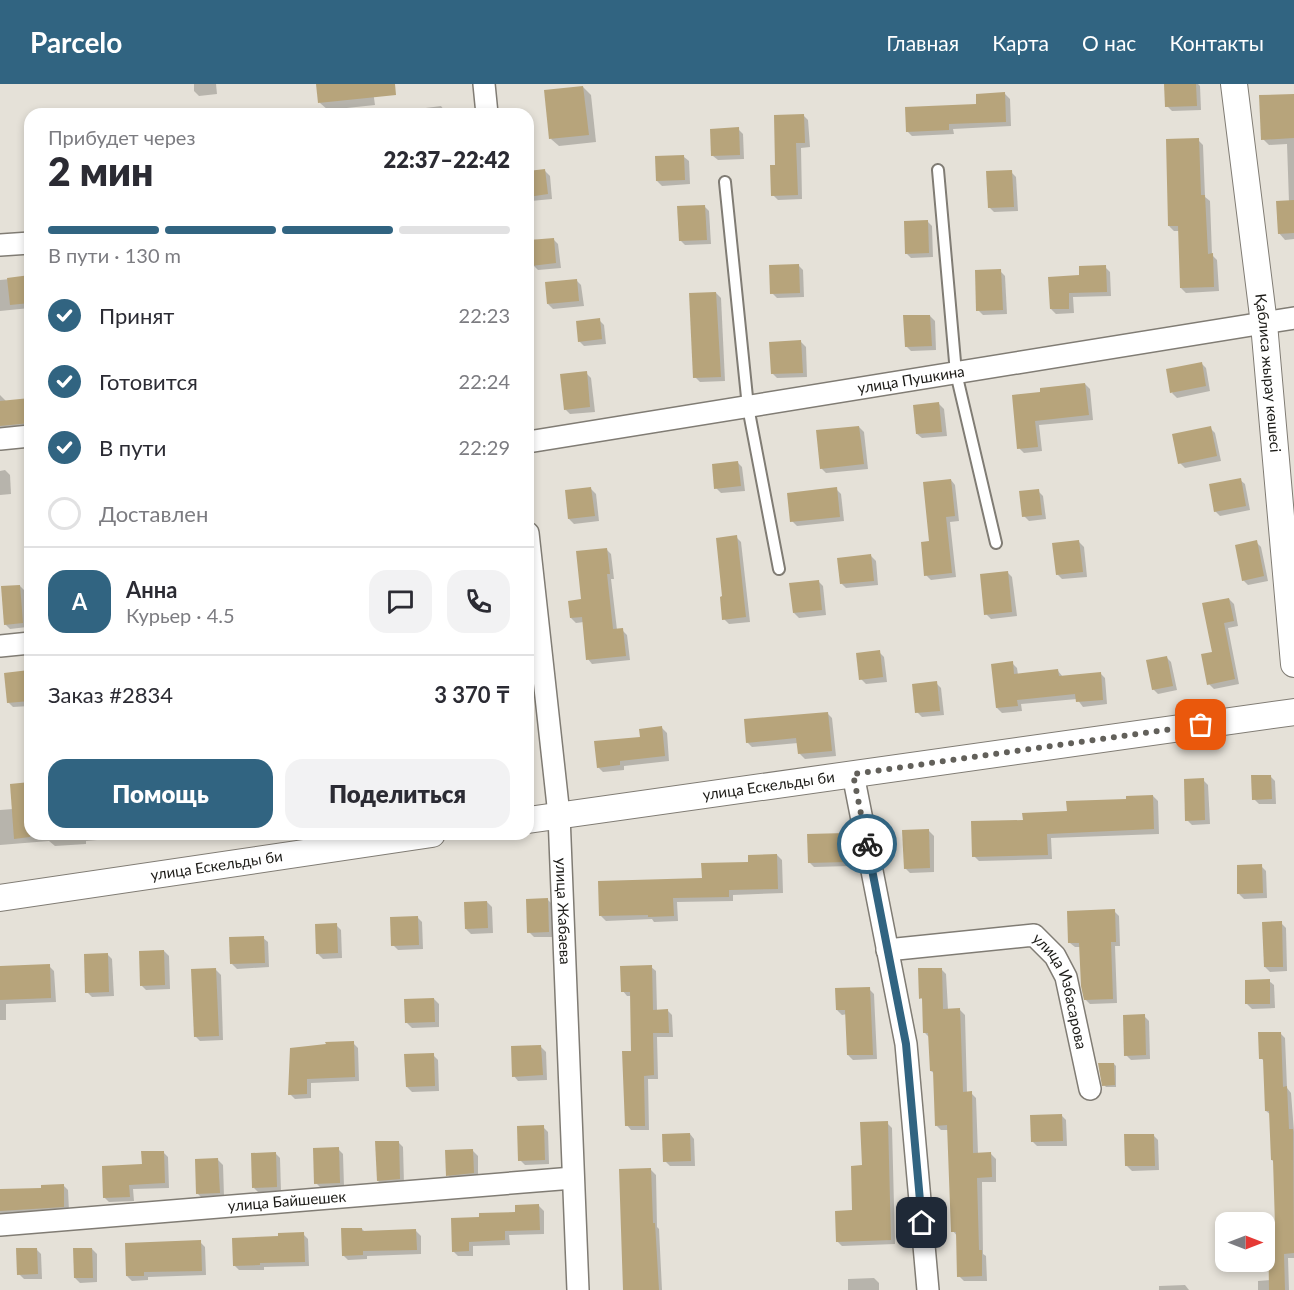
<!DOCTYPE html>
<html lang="ru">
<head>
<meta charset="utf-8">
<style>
  body { margin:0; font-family:Lato,sans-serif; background:#f2f2f3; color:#2b2b33; height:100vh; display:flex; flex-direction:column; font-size:22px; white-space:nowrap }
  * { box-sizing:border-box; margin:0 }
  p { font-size:20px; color:#7c7c81 }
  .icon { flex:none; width:33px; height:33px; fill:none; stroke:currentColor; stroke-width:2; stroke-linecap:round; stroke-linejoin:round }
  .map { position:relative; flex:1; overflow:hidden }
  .side { position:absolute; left:24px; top:24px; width:510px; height:732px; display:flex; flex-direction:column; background:#fff; border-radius:18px; box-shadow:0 3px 9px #0003 }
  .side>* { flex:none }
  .needle { width:39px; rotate:90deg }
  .buttons { position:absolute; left:1215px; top:1128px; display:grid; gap:12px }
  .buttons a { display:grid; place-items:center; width:60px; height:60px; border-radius:12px; background:#fff; box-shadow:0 3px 9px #0003; font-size:30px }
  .pin { position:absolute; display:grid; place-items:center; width:51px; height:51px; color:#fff; margin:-26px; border-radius:12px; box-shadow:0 3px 9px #0006 }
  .courier { position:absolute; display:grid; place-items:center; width:60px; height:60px; margin:-30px; border:4px solid #316481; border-radius:50%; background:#fff; color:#222; box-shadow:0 2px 8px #0007 }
  .overview em { font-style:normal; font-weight:800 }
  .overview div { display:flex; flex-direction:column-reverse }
  .overview { display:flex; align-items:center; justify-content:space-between; height:102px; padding:0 24px }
  h1 { font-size:39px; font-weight:800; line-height:45px }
  .bar { display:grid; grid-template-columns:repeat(4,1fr); gap:9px 6px; align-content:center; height:72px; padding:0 24px }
  .bar i { height:8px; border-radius:4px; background:#e1e1e2 }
  .bar .current { background:#316481 }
  .bar p { grid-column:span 4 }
  .line { display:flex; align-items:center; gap:15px; padding:0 24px; border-top:2px solid #e1e1e2 }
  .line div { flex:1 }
  .round { display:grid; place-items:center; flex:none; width:63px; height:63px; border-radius:18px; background:#f2f2f3 }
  ol { padding:0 24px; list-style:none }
  li { display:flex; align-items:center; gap:18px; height:66px }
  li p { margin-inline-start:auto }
  li .icon { padding:6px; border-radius:50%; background:#316481; color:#fff; stroke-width:4 }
  li:last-child { color:#7c7c81 }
  li i { width:33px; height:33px; border:3px solid #e1e1e2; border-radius:50% }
  .action { display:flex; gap:12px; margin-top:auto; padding:12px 24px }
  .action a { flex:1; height:69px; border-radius:18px; background:#316481; color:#fff; font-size:24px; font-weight:800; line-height:69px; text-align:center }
  .action a+a { background:#f2f2f3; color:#2b2b33 }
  header { display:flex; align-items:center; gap:36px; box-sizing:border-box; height:84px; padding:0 30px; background:#316481; color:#fff }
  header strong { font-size:28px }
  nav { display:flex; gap:33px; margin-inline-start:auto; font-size:21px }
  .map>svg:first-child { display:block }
  .shadow { fill:#0003 }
  .building { fill:#b7a47b }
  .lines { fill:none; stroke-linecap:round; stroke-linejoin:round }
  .service-casing { stroke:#807c74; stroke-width:14 }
  .minor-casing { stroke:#807c74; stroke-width:24 }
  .tertiary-casing { stroke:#807c74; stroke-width:28 }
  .service { stroke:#fff; stroke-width:10 }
  .minor { stroke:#fff; stroke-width:21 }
  .tertiary { stroke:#fff; stroke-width:26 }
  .done { stroke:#62605a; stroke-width:6; stroke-dasharray:0 10.8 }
  .route { stroke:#316481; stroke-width:8 }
  .labels { text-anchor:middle; stroke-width:5; stroke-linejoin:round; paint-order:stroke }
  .street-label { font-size:15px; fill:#1b1a16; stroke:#f2eee5 }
</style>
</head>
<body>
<header>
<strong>Parcelo</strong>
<nav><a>Главная</a><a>Карта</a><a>О нас</a><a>Контакты</a></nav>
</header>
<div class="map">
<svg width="1294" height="1206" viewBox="0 0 1294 1206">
  <rect width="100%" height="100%" fill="#e5e1d8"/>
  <g class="shadow">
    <path d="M194,0H216L217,10L199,12L194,7Z"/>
    <path d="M318,0H372L375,21L328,26L320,19Z"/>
    <path d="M1166,0H1198L1200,2L1201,26L1172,27L1167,22Z"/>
    <path d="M583,3L591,11L596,58L559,62L551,55Z"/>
    <path d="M1005,10L1010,15L1011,42L953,45L954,50L912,52L907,47Z"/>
    <path d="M1294,11V155L1285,156L1279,149L1289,118L1287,60L1269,61L1263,55Z"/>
    <path d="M441,22L447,30H419L418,25Z"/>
    <path d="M803,31L808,36L810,63L801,64L802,115L778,116L773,111L777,82Z"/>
    <path d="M738,45L743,50L744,75L718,76L713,72Z"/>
    <path d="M1198,56L1203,61L1205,113L1210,117L1212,171L1217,176L1219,207L1186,209L1181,204L1179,147H1174L1169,142Z"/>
    <path d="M684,73L689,77L690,100L662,102L657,97Z"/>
    <path d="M545,87L550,92L552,115L531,117L528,114V88Z"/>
    <path d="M1011,88L1016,93L1018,127L994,128L989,123Z"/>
    <path d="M704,122L709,127L711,160L685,161L680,156Z"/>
    <path d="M927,137L932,142L933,173L911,174L906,169Z"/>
    <path d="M553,155L558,160L561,184L538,186L533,181Z"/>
    <path d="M798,181L803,186L804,213L777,214L772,209Z"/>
    <path d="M1105,183L1110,188L1111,212L1073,213L1074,229L1056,230L1051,225L1081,192Z"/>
    <path d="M1000,187L1005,192L1007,230L983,231L978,226Z"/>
    <path d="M30,193V224L0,227V196Z"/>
    <path d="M576,196L581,201L584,222L553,225L548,220Z"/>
    <path d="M716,209L721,214L725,297L700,298L695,293Z"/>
    <path d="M930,232L935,237L936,266L911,267L906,262Z"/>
    <path d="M599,236L604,241L606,260L584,262L579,257Z"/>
    <path d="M801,258L806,263L807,293L777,294L772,289Z"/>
    <path d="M1201,279L1206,284L1210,307L1177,314L1172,309Z"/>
    <path d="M586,289L591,294L595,328L570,330L565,325Z"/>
    <path d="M1085,300L1090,305L1093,336L1039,341L1042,367L1024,369L1019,364L1042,309Z"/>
    <path d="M0,311L7,318L30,315V344L0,347Z"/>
    <path d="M939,320L944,325L947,352L922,354L917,350Z"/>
    <path d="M859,343L864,348L868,385L826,389L821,384Z"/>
    <path d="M1210,344L1215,349L1221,377L1185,384L1180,379Z"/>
    <path d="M737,378L742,383L745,407L721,409L716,404Z"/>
    <path d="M5,386L10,391L11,410L0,411V387Z"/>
    <path d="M951,396L955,401L959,437L950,438L956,493L931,496L926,491L931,458Z"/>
    <path d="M1240,396L1245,400L1250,426L1220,432L1215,427Z"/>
    <path d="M591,405L596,410L599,437L574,440L569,435Z"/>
    <path d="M836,405L841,410L844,437L797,442L792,437Z"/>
    <path d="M1038,407L1043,412L1046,435L1029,437L1024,432Z"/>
    <path d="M736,453L741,458L750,538L729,540L724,535Z"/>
    <path d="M1079,458L1084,463L1087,493L1062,495L1057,490Z"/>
    <path d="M1256,458L1261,463L1268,497L1248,501L1243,496Z"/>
    <path d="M606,465L611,470L614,495H611L617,546H622L627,551L630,576L592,580L588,575L584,538L576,539L571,534L583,517Z"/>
    <path d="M871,472L876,477L878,501L846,504L841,499Z"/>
    <path d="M1007,488L1012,493L1017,532L991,535L986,530Z"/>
    <path d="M818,497L823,502L826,531L799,534L794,529Z"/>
    <path d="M20,502L25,507L27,543L10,545L5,540Z"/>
    <path d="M1229,515L1234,520L1238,542L1228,544L1239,600L1214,605L1209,600L1213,569Z"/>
    <path d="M879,568L884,573L887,598L866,600L861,595Z"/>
    <path d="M1166,573L1171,578L1177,606L1158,610L1153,605Z"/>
    <path d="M1012,579L1017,584L1018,591L1058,587L1063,593L1100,589L1105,594L1107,620L1083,623L1077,615L1021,620L1022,627L1002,629L997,624Z"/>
    <path d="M30,588V622L13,623L8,618L6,590Z"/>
    <path d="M936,599L941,604L944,631L922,633L917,628Z"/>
    <path d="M827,629L832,634L836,672L805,675L800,670L798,659L752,663L747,658Z"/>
    <path d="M662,644L667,649L669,677L624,682V686L603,688L598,683L642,654Z"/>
    <path d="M1270,692L1275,697L1276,720H1259L1254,715Z"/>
    <path d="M1203,696L1208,701L1210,740L1192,741L1187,736Z"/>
    <path d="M30,700V750H130L131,753L86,757V760L55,762L49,757L0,761V726L13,725Z"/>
    <path d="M1153,712L1158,717L1159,750L1051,754L1052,775L979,777L974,772L1024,737Z"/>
    <path d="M929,747L934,752V788L910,789L905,784Z"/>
    <path d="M845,750L850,755L851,782L814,783L809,778Z"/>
    <path d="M777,771L782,776L783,809L733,811V817L677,818L678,837L654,838L652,835L606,837L601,832Z"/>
    <path d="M1261,782L1266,787L1267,814L1244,815L1239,810Z"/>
    <path d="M547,815L552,820L553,853H534L529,848Z"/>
    <path d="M487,818L492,823L493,849L471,850L466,845Z"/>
    <path d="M1114,827L1119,832L1120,862H1115L1117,919L1090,920L1085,915L1081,863H1075L1070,859Z"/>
    <path d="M417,833L422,838L423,865L398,866L393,861Z"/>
    <path d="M1281,839L1286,844L1287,887L1270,888L1265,883Z"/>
    <path d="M336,841L341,846L342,874L323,875L318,870Z"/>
    <path d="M263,854L268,858L269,883L237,885L232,880Z"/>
    <path d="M164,867L169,872L170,905L146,906L141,901Z"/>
    <path d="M107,870L112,875L114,912L92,913L87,908Z"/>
    <path d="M49,882L54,887L56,918L6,920V936H0V884Z"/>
    <path d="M651,883L656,887L657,927H668L672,931L673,953H657L658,995H648L649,1046H631L627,1041L633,968L631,912H627L623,907Z"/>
    <path d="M941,885L946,890L948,926H960L965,931L967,1009H971L976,1014L978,1070H991L996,1075V1098H982L983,1170L986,1172L987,1197H964L959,1192L958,1153L953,1147L949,1046H941L936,1041L935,990L931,987L930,954L925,949L924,917L921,914Z"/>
    <path d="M216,886L221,891L223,956L200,957L195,952Z"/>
    <path d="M1269,897L1274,901L1275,924L1252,925L1247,920Z"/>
    <path d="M869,905L874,910L877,975L853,976L848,971L847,930L842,931L837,926Z"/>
    <path d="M434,915L439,920V943L412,944L407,939Z"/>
    <path d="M1144,932L1149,937L1150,975L1131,976L1126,971Z"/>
    <path d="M1280,949L1285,954L1287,1004L1291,1009L1294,1048V1174H1288L1289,1206H1258V1197L1271,1196L1276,1142L1275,1079L1272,1076L1271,1031L1266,1027L1265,978L1261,974Z"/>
    <path d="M353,959L358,964L359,997L311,999V1014L295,1015L290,1010L327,962Z"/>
    <path d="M541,963L546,968L547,996L518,997L514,992Z"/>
    <path d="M433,971L438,976L439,1007L412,1008L407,1003Z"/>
    <path d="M1114,980L1116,982V1003H1106L1104,1001Z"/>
    <path d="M1061,1031L1066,1036L1067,1062H1037L1032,1057Z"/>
    <path d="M887,1039L892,1044L895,1160L842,1162L837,1157L854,1128L864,1083Z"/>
    <path d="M543,1043L548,1048L549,1080L525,1081L520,1076Z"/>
    <path d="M690,1050L694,1055L695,1082H670L665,1077Z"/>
    <path d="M1153,1051L1158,1056L1159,1086L1132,1087L1127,1082Z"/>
    <path d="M398,1058L403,1063L404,1100L383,1102L378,1097Z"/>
    <path d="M338,1065L343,1070L344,1103L321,1104L316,1099Z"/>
    <path d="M473,1067L478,1072V1094L453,1096L448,1091Z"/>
    <path d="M163,1068L168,1073L169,1104L133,1105L134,1117L109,1118L104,1113Z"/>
    <path d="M275,1069L280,1074L281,1108L259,1109L254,1104Z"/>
    <path d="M218,1076L223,1081L224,1113L202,1114L197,1109Z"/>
    <path d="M651,1086L656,1091L657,1143L659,1145L662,1206H624Z"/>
    <path d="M63,1101L68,1106L69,1127L0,1130V1107L43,1105Z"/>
    <path d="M539,1122L544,1127V1150L509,1151L510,1161L473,1162V1172H458L453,1167L517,1129Z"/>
    <path d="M362,1145L365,1148L416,1147L421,1152V1170L367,1172V1175L348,1176L343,1171Z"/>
    <path d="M303,1150L308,1155L309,1182L264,1183V1186H239L234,1181L279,1154Z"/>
    <path d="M200,1158L205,1163L206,1191L148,1193V1196L132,1197L127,1192Z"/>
    <path d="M36,1165L41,1170L42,1195H24L19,1190Z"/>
    <path d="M92,1165L97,1170V1198L80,1199L75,1194Z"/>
    <path d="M874,1194L879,1199V1206H848V1195Z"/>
    <path d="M1185,1201L1189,1206H1159V1202Z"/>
  </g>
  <g class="building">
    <path d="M316,0H395L396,11L318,19Z"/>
    <path d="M1164,0H1196L1197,22L1165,23Z"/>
    <path d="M583,2L589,51L549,55L544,6Z"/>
    <path d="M1005,8L1006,38L949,40V46L906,48L905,23L976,20V10Z"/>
    <path d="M1294,10V54L1261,56L1259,11Z"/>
    <path d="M804,30L805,59H796L798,111L771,112L770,81H775L774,31Z"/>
    <path d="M739,43L740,71L711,72L710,45Z"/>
    <path d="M1199,54L1201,111H1205L1208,170L1213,169L1214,203L1180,204L1178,142H1168L1166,55Z"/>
    <path d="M684,71L685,96L656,97L655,72Z"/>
    <path d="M545,85L548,110L528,113V87Z"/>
    <path d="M1012,86L1014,123L988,124L986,87Z"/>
    <path d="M1294,116V149L1278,150L1276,117Z"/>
    <path d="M705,121L707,156L679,157L677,122Z"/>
    <path d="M928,136L929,169L905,170L904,137Z"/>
    <path d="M554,154L556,179L531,182L529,156Z"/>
    <path d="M799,180L800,209L770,210L769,181Z"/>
    <path d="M1106,181L1107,208L1069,209V225H1050L1048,193L1079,191V182Z"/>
    <path d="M1001,185L1003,226L976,227L975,186Z"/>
    <path d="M30,191V219L10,221L7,194Z"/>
    <path d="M577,195L579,217L547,220L545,198Z"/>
    <path d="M716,208L721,293L693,294L689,209Z"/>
    <path d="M903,231H930L932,262L905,263Z"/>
    <path d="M600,234L602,255L578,258L576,237Z"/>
    <path d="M801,256L803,289L771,290L769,258Z"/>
    <path d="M1202,278L1206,302L1170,309L1166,285Z"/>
    <path d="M587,287L590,323L564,326L560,290Z"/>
    <path d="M1085,299L1089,331L1035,337L1038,363L1017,365L1012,311L1040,308V304Z"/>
    <path d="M30,314V339L0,342V317Z"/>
    <path d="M939,318L942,348L916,350L913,321Z"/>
    <path d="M859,342L864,380L820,385L816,346Z"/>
    <path d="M1211,342L1217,372L1178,380L1172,350Z"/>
    <path d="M738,377L741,402L714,405L712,380Z"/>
    <path d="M1241,394L1246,422L1214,428L1209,400Z"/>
    <path d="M951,395L955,432L946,433L952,489L924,492L921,458L929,457L923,398Z"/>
    <path d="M591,403L595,432L568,435L565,406Z"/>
    <path d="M837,403L840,433L790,438L787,409Z"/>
    <path d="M1039,405L1042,431L1022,433L1019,407Z"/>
    <path d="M737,451L746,533L722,536L720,513L722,512L716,454Z"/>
    <path d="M1079,456L1083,488L1056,491L1052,459Z"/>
    <path d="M1257,456L1264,492L1242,497L1235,461Z"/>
    <path d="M607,464L610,490H607L613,545L623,544L626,572L586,576L582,533L570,534L568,517L581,515L576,467Z"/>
    <path d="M871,470L874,497L840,500L837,474Z"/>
    <path d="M1008,487L1012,528L984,531L980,490Z"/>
    <path d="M819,496L822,526L793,529L789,499Z"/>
    <path d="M20,501L23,539L4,541L1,502Z"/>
    <path d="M1229,514L1234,537L1224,539L1235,595L1207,601L1201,570L1212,568L1202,519Z"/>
    <path d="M880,566L883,593L859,596L856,569Z"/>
    <path d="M1167,572L1173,602L1152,606L1146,576Z"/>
    <path d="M1013,577L1014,590L1058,585L1059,592L1101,588L1103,616L1076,618L1075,610L1017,616L1018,622L996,624L991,580Z"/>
    <path d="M29,586L30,617L7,619L4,589Z"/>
    <path d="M937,597L940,627L915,629L912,600Z"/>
    <path d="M828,628L832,667L798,670L796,654L746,659L744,635Z"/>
    <path d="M662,642L665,672L620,677V681L597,684L594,657L640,653L639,645Z"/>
    <path d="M1251,691H1271L1272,715L1252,716Z"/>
    <path d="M1204,694L1205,736L1185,737L1184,695Z"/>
    <path d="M30,698V753L14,755L10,700Z"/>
    <path d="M1153,711L1154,745L1047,750L1048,771L972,773L971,737L1023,736L1022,729L1067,727L1066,717L1126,715V712Z"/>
    <path d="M929,745L930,784L904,785L902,746Z"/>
    <path d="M846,749L847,778L808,779L807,750Z"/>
    <path d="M777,770L778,805L729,806V813L673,814L674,832L648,833V831L599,832L598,797L702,794L701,779L748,778V771Z"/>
    <path d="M1262,780L1263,809L1237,810V781Z"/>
    <path d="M548,814L549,848L527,849L526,815Z"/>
    <path d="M487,817L488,844L465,845L464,818Z"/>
    <path d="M1115,825L1116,858H1111L1113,915L1084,916L1081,902L1079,859H1068L1067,827Z"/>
    <path d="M418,832L419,861L391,862L390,833Z"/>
    <path d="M1282,837L1283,883H1264L1262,838Z"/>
    <path d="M337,839L338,869L316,870L315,840Z"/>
    <path d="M264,852L265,879L230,880L229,853Z"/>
    <path d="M164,866L165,901L140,902L139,867Z"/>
    <path d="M108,869L109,908L85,909L84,870Z"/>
    <path d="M50,880L51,914L0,916V882Z"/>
    <path d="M652,881L653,926L668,925L669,949H653L654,991L644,992L645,1042H625L622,967H631L630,908H621L620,882Z"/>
    <path d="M216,884L219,952L194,953L191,885Z"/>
    <path d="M918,884H942L943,925L960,924L963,1008L972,1007L973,1069L991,1068L992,1093L977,1094L979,1166H982V1192L957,1193L956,1148H951L947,1041L935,1042L933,987H930L928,949H923L922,914L919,915Z"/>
    <path d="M1270,895V920H1245V896Z"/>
    <path d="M870,903L873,971H847L845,926H836L835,904Z"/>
    <path d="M434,914L435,938L405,939L404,915Z"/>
    <path d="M1145,930L1146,971L1124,972L1123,931Z"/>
    <path d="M1258,948H1281L1283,1003L1287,1002L1289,1045H1293L1294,1169L1284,1170L1285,1206H1269L1268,1141H1275L1273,1076H1271L1269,1027H1265L1263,975H1259Z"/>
    <path d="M354,957L355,993L307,995V1010L288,1011L290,964L326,960L325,958Z"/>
    <path d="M541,961L543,991L512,993L511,962Z"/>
    <path d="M434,969L435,1002L406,1003L404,970Z"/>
    <path d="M1098,979H1114L1115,1001L1102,1002Z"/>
    <path d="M1062,1030L1063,1057L1031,1058L1030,1031Z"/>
    <path d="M888,1037L891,1156L836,1158L835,1127L852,1126L851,1082L862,1081L860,1038Z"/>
    <path d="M544,1041L545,1076L518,1077L517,1042Z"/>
    <path d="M690,1049L691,1077L663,1078L662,1050Z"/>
    <path d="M1124,1050H1154L1155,1082H1125Z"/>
    <path d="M375,1057H399L400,1095L377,1097Z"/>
    <path d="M339,1063L340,1099L314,1100L313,1064Z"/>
    <path d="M473,1065L474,1089L446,1092L445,1066Z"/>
    <path d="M141,1067H164L165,1099L129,1101L130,1113L103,1114L102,1082L142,1080Z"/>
    <path d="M276,1068L277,1103L252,1104L251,1069Z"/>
    <path d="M218,1074L220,1109L196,1110L195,1075Z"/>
    <path d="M651,1084L653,1139H655L659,1206H623L619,1085Z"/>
    <path d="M64,1100V1123L0,1127V1105L41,1104V1101Z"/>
    <path d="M539,1120L540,1146L505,1147V1156L469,1158V1167L452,1168L451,1134L479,1133V1129L515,1128V1121Z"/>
    <path d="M341,1144H362V1147L416,1145L417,1166L363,1167V1171L342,1172Z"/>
    <path d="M304,1148L305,1178L260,1179V1181L233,1182L232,1154L278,1152V1149Z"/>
    <path d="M201,1156L202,1187L144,1188V1192H126L125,1159Z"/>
    <path d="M16,1164H37L38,1190L17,1191Z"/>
    <path d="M73,1164H92L93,1194H74Z"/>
  </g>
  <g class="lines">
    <g class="service-casing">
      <g id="service">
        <path d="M938,86L956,289L996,459"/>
        <path d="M725,98L748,323L779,485"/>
      </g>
    </g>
    <g class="minor-casing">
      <g id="minor">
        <path d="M484,0L487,30"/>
        <path d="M0,161L30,159"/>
        <path d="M0,355L30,352"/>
        <path id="s1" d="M528,358L1294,234"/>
        <path id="s2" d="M528,449L559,731L578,1206"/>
        <path d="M0,562L30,559"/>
        <path d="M853,690L906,960L928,1206"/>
        <path id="s3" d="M887,866L1034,851L1055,872L1066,893L1090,1005"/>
        <path id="s4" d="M0,1141L573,1094"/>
      </g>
    </g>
    <g class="tertiary-casing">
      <g id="tertiary">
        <path id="s5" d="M1234,0L1264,240L1294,580"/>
        <path id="s6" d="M528,736L1294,628"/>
        <path id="s7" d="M0,814L432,750"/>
      </g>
    </g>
    <use href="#service" class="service"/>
    <use href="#minor" class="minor"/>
    <use href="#tertiary" class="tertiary"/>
  </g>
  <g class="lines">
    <path class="done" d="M867,760L853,690L1201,641"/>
    <path class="route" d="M867,760L906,960L922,1139"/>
  </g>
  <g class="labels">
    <g class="street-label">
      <text dy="5" stroke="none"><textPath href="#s5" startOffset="291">Қаблиса жырау көшесі</textPath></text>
      <text dy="5" stroke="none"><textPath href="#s1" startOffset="388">улица Пушкина</textPath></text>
      <text dy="5" stroke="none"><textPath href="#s6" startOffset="243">улица Ескельды би</textPath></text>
      <text dy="5" stroke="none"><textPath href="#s7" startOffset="219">улица Ескельды би</textPath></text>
      <text dy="5" stroke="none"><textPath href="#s2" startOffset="380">улица Жабаева</textPath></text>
      <text dy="5" stroke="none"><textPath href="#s3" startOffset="212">улица Избасарова</textPath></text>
      <text dy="5" stroke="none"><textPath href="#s4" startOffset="288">улица Байшешек</textPath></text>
    </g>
  </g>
</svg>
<div class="buttons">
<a><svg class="needle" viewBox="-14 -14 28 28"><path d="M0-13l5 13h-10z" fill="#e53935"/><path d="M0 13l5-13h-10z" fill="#7c7c81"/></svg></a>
</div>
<div class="pin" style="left:1201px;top:641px;background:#ea580c"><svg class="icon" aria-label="bag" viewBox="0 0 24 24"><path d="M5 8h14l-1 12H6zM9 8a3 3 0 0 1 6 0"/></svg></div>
<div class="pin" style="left:922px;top:1139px;background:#1f2937"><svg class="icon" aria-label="home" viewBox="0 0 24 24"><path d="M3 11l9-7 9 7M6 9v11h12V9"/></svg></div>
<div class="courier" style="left:867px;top:760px"><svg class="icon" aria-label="bike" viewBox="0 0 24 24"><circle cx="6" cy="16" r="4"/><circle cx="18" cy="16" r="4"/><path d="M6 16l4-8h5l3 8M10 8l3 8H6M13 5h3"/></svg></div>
<section class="side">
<div class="overview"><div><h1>2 мин</h1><p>Прибудет через</p></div><em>22:37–22:42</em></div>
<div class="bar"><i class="current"></i><i class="current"></i><i class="current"></i><i></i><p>В пути · 130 m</p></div>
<ol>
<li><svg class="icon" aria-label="check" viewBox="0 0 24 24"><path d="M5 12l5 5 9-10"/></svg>Принят<p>22:23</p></li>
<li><svg class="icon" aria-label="check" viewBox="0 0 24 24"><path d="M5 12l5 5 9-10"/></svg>Готовится<p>22:24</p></li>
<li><svg class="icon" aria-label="check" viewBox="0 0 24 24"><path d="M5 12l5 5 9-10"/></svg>В пути<p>22:29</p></li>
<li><i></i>Доставлен</li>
</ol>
<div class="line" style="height:108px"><b class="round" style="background:#316481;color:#fff">А</b><div><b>Анна</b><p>Курьер · 4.5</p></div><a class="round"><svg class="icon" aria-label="chat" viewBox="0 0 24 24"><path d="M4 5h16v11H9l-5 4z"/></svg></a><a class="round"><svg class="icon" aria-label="phone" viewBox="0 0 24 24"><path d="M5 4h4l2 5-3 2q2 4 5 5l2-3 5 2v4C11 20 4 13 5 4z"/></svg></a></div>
<div class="line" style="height:78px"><div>Заказ #2834</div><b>3 370 ₸</b></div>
<div class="action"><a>Помощь</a><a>Поделиться</a></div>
</section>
</div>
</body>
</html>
